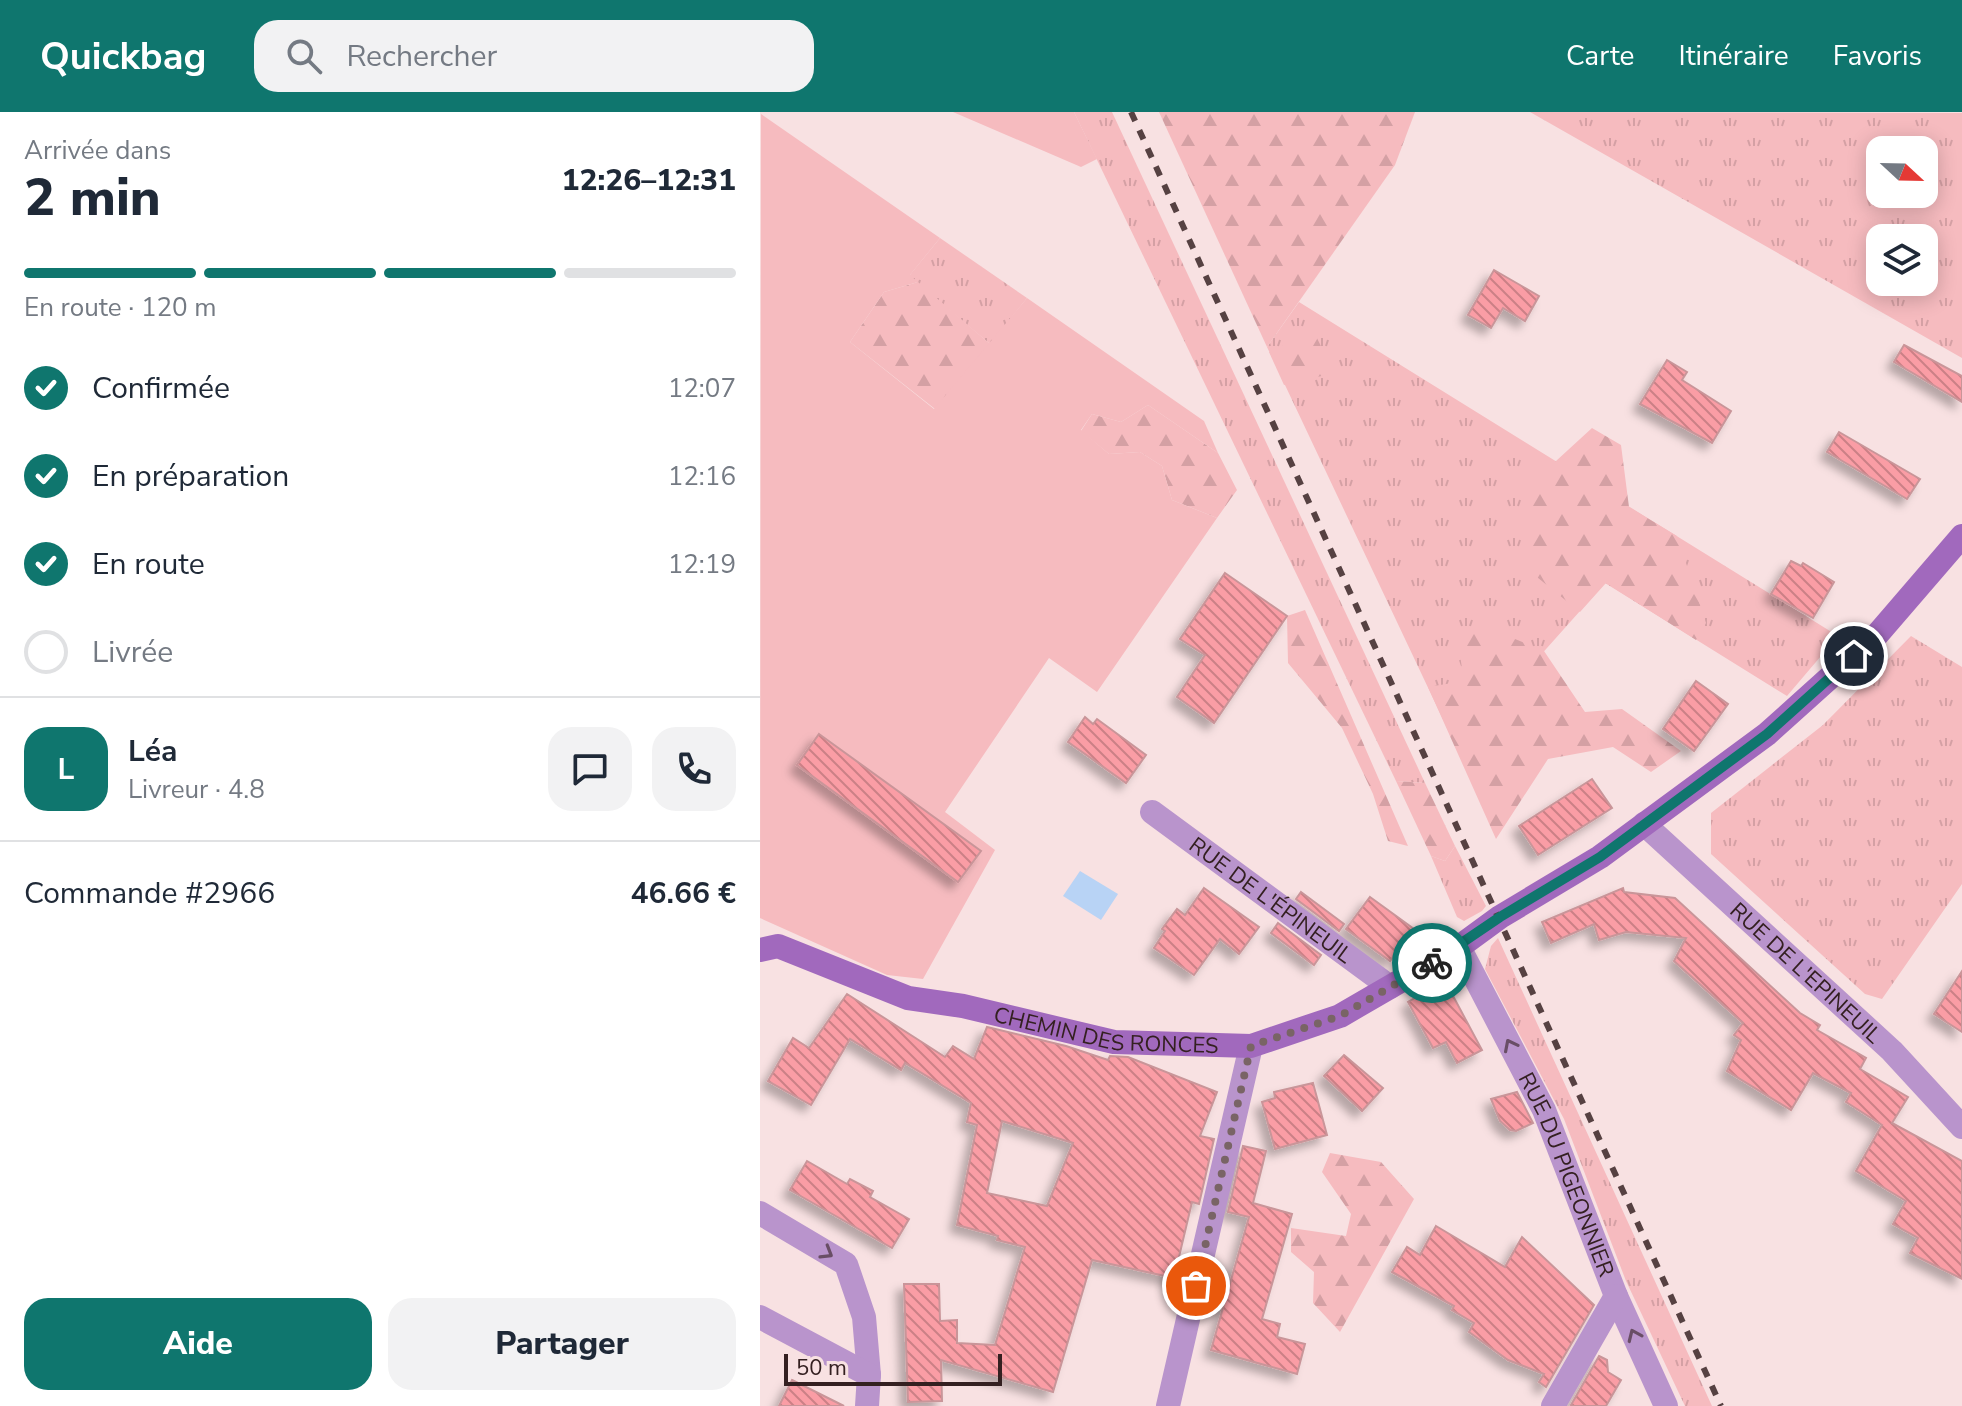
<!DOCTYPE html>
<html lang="fr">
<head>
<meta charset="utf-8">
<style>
  body { margin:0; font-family:"Nunito Sans",sans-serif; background:#f2f2f3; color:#1f2937; height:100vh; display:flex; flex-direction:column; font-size:30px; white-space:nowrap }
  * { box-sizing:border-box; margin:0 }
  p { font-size:26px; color:#747a83 }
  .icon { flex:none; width:44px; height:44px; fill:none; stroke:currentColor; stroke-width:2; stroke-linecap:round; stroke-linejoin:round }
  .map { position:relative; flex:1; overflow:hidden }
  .side { display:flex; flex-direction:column; background:#fff; width:760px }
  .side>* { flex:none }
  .needle { width:52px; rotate:112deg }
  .buttons { position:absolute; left:1106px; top:24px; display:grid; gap:16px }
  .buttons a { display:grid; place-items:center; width:72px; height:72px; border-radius:16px; background:#fff; box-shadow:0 4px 20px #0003; font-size:40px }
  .scale { position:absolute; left:24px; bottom:20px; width:218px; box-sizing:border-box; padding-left:8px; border:4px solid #342021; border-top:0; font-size:22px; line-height:28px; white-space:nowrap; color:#342021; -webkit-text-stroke:6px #f8e1e2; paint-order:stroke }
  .pin { position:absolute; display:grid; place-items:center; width:68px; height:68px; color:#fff; margin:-34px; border:4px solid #fff; border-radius:50%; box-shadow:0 2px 8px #0007 }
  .courier { position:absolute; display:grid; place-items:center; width:80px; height:80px; margin:-40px; border:6px solid #0f766e; border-radius:50%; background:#fff; color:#222; box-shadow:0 2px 10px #0007 }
  .summary em { font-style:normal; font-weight:800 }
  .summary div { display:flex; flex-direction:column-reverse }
  .summary { display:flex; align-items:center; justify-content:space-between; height:136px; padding:0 24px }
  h1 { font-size:52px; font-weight:800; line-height:60px }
  .bar { display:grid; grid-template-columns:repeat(4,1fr); gap:12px 8px; align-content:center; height:96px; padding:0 24px }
  .bar i { height:10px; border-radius:6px; background:#e0e1e3 }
  .bar .on { background:#0f766e }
  .bar p { grid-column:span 4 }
  .line { display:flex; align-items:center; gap:20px; padding:0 24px; border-top:2px solid #e0e1e3 }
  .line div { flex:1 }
  .round { display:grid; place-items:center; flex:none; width:84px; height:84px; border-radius:24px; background:#f2f2f3 }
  ol { padding:0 24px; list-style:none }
  li { display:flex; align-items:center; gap:24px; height:88px }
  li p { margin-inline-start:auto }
  li .icon { padding:8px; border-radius:50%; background:#0f766e; color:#fff; stroke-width:4 }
  li:last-child { color:#747a83 }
  li i { width:44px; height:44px; border:4px solid #e0e1e3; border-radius:50% }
  .cta { display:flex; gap:16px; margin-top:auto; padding:16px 24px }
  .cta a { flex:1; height:92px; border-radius:24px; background:#0f766e; color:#fff; font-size:32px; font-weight:800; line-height:92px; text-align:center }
  .cta a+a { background:#f2f2f3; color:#1f2937 }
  header { display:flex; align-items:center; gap:48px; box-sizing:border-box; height:112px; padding:0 40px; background:#0f766e; color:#fff }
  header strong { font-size:38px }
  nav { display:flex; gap:44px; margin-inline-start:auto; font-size:28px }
  .search { width:560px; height:72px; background:#f2f2f3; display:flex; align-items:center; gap:20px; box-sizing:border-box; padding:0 28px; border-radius:24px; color:#747a83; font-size:30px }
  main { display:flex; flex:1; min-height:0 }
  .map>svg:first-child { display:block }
  .grass { fill:url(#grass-tufts); fill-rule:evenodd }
  .forest { fill:url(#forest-firs) }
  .garden { fill:#f6bbbf }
  .water { fill:#b8d3f5 }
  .building { fill:url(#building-back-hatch); stroke:#c99599; stroke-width:2; fill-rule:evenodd; filter:url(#shadow) }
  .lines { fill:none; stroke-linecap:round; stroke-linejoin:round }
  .street { stroke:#b994cc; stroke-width:24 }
  .secondary { stroke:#a169bd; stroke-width:24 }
  .rail { stroke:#564142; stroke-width:6; stroke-dasharray:10 10; stroke-linecap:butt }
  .oneway { stroke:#694e65 }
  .done { stroke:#796465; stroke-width:8; stroke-dasharray:0 14.4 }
  .route { stroke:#0f766e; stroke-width:10 }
  .labels { text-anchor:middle; stroke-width:6; stroke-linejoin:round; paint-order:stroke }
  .street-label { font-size:22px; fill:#342021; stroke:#f8e1e2 }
</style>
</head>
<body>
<header>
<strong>Quickbag</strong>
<div class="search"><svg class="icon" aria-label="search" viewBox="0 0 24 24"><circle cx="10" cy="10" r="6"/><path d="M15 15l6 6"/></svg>Rechercher</div>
<nav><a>Carte</a><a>Itinéraire</a><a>Favoris</a></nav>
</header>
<main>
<section class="side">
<div class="summary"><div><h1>2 min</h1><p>Arrivée dans</p></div><em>12:26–12:31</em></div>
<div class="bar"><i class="on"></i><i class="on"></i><i class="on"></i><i></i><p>En route · 120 m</p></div>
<ol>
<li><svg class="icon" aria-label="check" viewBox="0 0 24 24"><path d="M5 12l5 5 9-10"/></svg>Confirmée<p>12:07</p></li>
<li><svg class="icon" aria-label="check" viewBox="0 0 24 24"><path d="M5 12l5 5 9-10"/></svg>En préparation<p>12:16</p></li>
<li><svg class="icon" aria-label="check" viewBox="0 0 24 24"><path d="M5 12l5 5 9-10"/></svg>En route<p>12:19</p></li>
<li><i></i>Livrée</li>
</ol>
<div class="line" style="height:144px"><b class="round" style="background:#0f766e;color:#fff">L</b><div><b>Léa</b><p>Livreur · 4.8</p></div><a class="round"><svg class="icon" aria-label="chat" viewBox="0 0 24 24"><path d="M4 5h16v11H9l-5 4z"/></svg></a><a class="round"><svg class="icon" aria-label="phone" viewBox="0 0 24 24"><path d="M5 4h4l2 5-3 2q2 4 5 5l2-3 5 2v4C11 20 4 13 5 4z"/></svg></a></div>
<div class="line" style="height:104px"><div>Commande #2966</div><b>46.66 €</b></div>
<div class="cta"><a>Aide</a><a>Partager</a></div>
</section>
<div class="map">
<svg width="1202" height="1294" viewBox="0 0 1202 1294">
  <defs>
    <pattern id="grass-tufts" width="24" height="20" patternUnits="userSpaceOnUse" patternTransform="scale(2)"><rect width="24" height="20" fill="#f6bbbf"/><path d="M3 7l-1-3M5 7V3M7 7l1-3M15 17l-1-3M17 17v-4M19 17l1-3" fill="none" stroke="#d4a0a4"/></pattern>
    <pattern id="forest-firs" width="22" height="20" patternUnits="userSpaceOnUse" patternTransform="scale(2)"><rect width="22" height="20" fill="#f6bbbf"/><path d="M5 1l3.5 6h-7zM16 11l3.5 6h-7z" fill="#d4a0a4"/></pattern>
    <pattern id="building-back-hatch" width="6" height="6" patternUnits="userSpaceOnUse" patternTransform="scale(2)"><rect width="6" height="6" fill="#fa9da5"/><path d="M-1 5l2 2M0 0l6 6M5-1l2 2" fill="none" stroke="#cb8086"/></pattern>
    <filter id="shadow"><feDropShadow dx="-7" dy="7" stdDeviation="4" flood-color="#0004"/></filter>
  </defs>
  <rect width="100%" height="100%" fill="#f8e1e2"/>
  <g class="grass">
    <path d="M314,0H352L665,671L636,669Z"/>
    <path d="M770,0L1202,1V246ZM1120,38H1164V82H1120ZM1120,126H1164V170H1120Z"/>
    <path d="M180,126L267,186L230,232L149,164Z"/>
    <path d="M539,190L1078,524L1027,584L845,471L697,637L507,235Z"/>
    <path d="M1151,524L1202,555V772L1122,887L1105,882L951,742V701L1063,613Z"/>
    <path d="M695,734L726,794L722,799L704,809L697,805L671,744L685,749Z"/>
    <path d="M738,826L952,1294H925L866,1169L804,1007L725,857L731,834Z"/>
  </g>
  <g class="forest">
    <path d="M399,0H655L635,53L507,235Z"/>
    <path d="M158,170L230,232L175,297L90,230L124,180Z"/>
    <path d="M554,220L574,261L524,273L509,240Z"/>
    <path d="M388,293L458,341L477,378L457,406L412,388L402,354L380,340L349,342L321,319L332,302L361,310Z"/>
    <path d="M832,316L861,333L869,395L917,424L946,511L936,528L846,471L820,500L772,461L765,403L767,368L796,349Z"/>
    <path d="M545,498L648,734L628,729L613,682L582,616L528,551L527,504Z"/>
    <path d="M716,511L784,539L825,600L862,597L921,639L891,660L853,635L788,647L736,727L668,575L704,569L697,524Z"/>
    <path d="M636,669L665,671L695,734L685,749L671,744Z"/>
    <path d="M570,1041L621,1050L654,1087L580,1220L553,1191L554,1160L531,1140V1116L586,1124L591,1102L562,1060Z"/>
  </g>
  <g class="garden">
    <path d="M193,0H314L337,47L321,55Z"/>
    <path d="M1,2L180,126L150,163L158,170L124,180L90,230L174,297L267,186L444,309L458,341L388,293L361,310L332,302L321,318L349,342L380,340L402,354L412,388L457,406L337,580L289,546L185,700L235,738L163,867L127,863L0,806Z"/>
  </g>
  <path class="water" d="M320,759L358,782L341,808L303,784Z"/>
  <g class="building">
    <path d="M734,158L779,184L765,209L743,196L731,216L708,203Z"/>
    <path d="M1144,233L1202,264V290L1134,250Z"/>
    <path d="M907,248L927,260L922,268L971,299L952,331L880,292Z"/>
    <path d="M1079,320L1160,367L1147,387L1067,340Z"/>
    <path d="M1031,449L1041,454L1043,451L1074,470L1053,506L1011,482Z"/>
    <path d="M465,461L527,504L454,611L417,585L445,543L420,527Z"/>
    <path d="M936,569L968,592L934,639L903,617Z"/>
    <path d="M325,605L333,612L337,607L386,643L366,671L308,630Z"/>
    <path d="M59,622L221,739L198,770L37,653Z"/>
    <path d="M832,667L852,696L778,743L759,714Z"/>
    <path d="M444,776L499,815L479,842L460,827L434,863L394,836L405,819L402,817L417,797L425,803Z"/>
    <path d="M863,776L864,780L915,786L1040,901L1060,913L1057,918L1106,946L1100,957L1148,985L1132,1011L1202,1049V1167L1150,1141L1158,1126L1133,1112L1146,1089L1096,1059L1122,1013L1086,990L1091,981L1053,961L1031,998L967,959L981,928L974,923L983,911L914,849L926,826L866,820L839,828L834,812L791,831L782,810Z"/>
    <path d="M541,780L584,812L579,819L536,787Z"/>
    <path d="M610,785L654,817L630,849L586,817Z"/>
    <path d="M518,811L561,843L554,853L511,821Z"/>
    <path d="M1202,859V920L1174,902Z"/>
    <path d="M685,869L722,938L697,951L686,930L673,936L648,890Z"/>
    <path d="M87,882L185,945L193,934L214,947L227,915L306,934L348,948L350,944L368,945L457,980L440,1024L454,1027L439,1092L432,1090L414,1166L332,1148L293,1280L181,1248L182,1289L148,1290L144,1172H179L180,1209L197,1208V1231L235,1233L265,1135L237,1128L238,1124L197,1113L217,1013L207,1010L211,991L145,951L141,958L90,927L51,993L8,969L33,926L49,936ZM242,1009L313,1031L287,1094L227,1081Z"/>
    <path d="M584,943L623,976L602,999L564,964Z"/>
    <path d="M553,971L567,1023L515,1037L502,990L515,986L514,980Z"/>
    <path d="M757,980L773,1011L756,1019L750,1018L740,1009L731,987Z"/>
    <path d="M483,1034L506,1039L493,1091L532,1102L502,1207L520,1212L517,1225L545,1232L537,1262L451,1238L489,1105L468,1100Z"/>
    <path d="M47,1049L87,1072L90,1067L113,1079L110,1085L149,1107L132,1136L30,1078Z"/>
    <path d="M676,1114L745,1155L762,1125L834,1193L786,1275L779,1270L784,1262L748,1248L709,1220L714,1211L692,1198L694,1194L632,1160L647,1135L660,1143Z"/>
    <path d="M839,1244L847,1248L848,1260L861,1268L846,1294H813L811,1293Z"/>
    <path d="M32,1268L84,1294H19Z"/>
  </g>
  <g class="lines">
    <g class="street">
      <path id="s1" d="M392,700L630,875"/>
      <path id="s2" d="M884,712L1132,939L1202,1015"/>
      <path id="s3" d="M699,835L784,998L856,1184L906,1294"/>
      <path d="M0,1101L86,1152L104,1205L109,1263"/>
      <path d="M0,1205L109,1263L107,1294"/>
      <path d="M408,1294L491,934"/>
      <path d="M793,1294L856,1184"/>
    </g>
    <path class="secondary" id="s4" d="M0,838L18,834L148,886L203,894L354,930L491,934L580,904L699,835L740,805L840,745L1007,622L1116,524L1202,424"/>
    <path class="rail" d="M371,0L961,1294"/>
  </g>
  <defs><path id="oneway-chevron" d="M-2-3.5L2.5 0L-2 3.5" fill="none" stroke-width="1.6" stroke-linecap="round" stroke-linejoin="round" transform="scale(2)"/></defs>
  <g class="oneway">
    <use href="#oneway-chevron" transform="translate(750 933) rotate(-117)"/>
    <use href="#oneway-chevron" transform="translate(67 1141) rotate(31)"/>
    <use href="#oneway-chevron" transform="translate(874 1223) rotate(-114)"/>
  </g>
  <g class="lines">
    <path class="done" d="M436,1174L491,934L580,904L672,851"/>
    <path class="route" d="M672,851L740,805L840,745L1007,622L1094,544"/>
  </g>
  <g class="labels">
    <g class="street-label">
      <text dy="8" stroke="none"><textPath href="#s1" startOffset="148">RUE DE L'ÉPINEUIL</textPath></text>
      <text dy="8" stroke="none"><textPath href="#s2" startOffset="220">RUE DE L'EPINEUIL</textPath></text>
      <text dy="8" stroke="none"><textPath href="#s4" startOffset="360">CHEMIN DES RONCES</textPath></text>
      <text dy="8" stroke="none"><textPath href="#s3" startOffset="252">RUE DU PIGEONNIER</textPath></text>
    </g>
  </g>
</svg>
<div class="buttons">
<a><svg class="needle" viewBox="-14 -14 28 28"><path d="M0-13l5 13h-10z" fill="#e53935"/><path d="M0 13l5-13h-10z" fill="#747a83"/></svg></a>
<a><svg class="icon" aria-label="layers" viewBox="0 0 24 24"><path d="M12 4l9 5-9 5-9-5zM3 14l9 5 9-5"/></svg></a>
</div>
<div class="scale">50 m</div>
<div class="pin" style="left:436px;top:1174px;background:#ea580c"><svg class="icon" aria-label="bag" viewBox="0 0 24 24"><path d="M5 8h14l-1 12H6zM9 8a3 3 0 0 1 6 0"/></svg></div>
<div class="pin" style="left:1094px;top:544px;background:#1f2937"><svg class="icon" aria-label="home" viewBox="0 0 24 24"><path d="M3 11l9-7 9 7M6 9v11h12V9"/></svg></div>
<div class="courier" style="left:672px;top:851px"><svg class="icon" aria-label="bike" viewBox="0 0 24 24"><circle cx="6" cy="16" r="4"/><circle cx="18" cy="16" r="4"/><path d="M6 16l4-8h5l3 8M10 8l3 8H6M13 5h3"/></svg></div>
</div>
</main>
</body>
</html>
